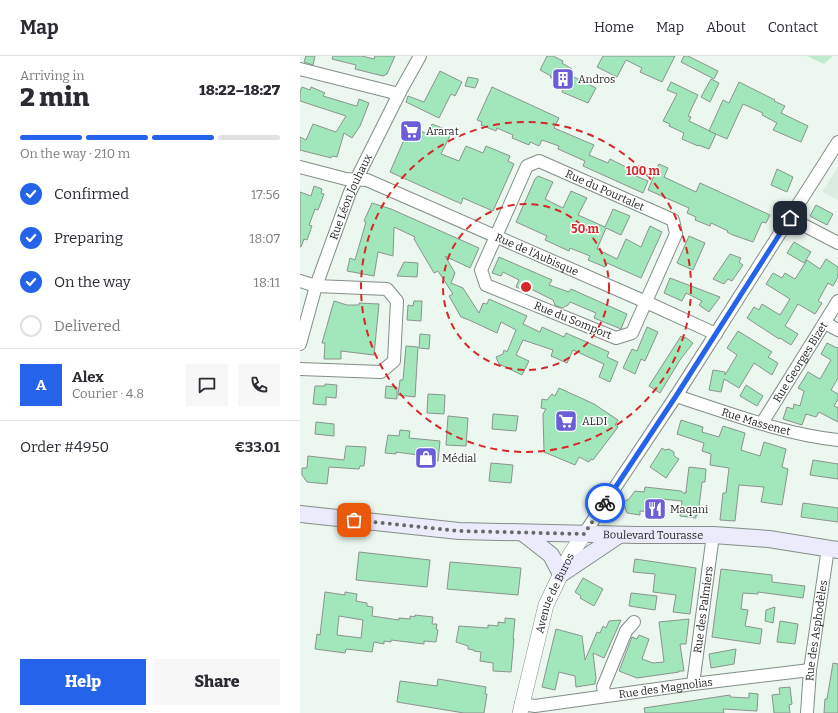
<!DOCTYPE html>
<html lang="en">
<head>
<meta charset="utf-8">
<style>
  body { margin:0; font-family:Bitter,serif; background:#f7f7f7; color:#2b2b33; height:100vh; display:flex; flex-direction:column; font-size:15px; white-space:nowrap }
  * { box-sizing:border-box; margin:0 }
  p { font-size:13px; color:#7c7c81 }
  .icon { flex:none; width:22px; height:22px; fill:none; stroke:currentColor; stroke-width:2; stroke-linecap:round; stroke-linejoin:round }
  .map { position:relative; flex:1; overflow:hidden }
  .sheet { display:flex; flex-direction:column; background:#fff; width:300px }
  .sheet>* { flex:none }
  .pin { position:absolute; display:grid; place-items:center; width:34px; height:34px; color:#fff; margin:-17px; border-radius:8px; box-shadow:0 2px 6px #0006 }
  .courier { position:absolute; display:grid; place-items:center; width:40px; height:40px; margin:-20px; border:3px solid #2563eb; border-radius:50%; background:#fff; color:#222; box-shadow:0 1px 5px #0007 }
  .head em { font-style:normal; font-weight:800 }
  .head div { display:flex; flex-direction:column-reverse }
  .head { display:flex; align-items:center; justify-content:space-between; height:68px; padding:0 20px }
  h1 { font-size:26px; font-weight:800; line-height:30px }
  .bar { display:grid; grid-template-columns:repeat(4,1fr); gap:6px 4px; align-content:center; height:48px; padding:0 20px }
  .bar i { height:5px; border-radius:3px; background:#e1e1e2 }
  .bar .selected { background:#2563eb }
  .bar p { grid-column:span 4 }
  .line { display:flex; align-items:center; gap:10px; padding:0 20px; border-top:1px solid #e1e1e2 }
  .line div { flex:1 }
  .round { display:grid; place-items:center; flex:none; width:42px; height:42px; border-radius:0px; background:#f7f7f7 }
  ol { padding:0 20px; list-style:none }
  li { display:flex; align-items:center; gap:12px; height:44px }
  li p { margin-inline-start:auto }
  li .icon { padding:4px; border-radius:50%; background:#2563eb; color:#fff; stroke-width:4 }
  li:last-child { color:#7c7c81 }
  li i { width:22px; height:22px; border:2px solid #e1e1e2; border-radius:50% }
  .button { display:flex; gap:8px; margin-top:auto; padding:8px 20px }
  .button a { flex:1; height:46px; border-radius:0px; background:#2563eb; color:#fff; font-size:16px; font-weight:800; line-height:46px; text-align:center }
  .button a+a { background:#f7f7f7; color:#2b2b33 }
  header { display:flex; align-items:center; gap:24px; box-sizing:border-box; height:56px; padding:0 20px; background:#fff; border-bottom:1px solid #e1e1e2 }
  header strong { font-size:19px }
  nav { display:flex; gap:22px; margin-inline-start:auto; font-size:14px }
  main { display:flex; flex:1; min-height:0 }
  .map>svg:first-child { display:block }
  .built { fill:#daede0 }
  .green { fill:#bfeccf }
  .building { fill:#a2e6bc; stroke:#8a948d; fill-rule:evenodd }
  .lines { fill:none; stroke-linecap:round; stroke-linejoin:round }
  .minor-casing { stroke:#838e87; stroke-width:14 }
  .tertiary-casing { stroke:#838e87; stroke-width:16 }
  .secondary-casing { stroke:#838e87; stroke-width:18 }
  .minor { stroke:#fff; stroke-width:12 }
  .tertiary { stroke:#fff; stroke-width:15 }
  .secondary { stroke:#ebebfc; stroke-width:16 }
  .done { stroke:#656c68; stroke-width:4; stroke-dasharray:0 7.2 }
  .route { stroke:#2563eb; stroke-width:5 }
  .ring { fill:none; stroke:#d62828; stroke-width:2; stroke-dasharray:7 5 }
  .labels { text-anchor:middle; stroke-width:3; stroke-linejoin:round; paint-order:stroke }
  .poi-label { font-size:11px; fill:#1d211f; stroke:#fff; text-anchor:start }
  .street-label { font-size:11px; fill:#1d211f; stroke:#fff }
  .centre { fill:#d62828; stroke:#fff; stroke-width:2 }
  .ring-label { font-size:12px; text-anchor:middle; font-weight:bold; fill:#d62828; stroke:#fff; stroke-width:3; stroke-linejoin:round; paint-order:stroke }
</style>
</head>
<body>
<header>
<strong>Map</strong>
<nav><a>Home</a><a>Map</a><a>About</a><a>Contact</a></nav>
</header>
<main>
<section class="sheet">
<div class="head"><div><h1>2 min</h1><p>Arriving in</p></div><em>18:22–18:27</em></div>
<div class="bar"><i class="selected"></i><i class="selected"></i><i class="selected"></i><i></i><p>On the way · 210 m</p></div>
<ol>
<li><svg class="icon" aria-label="check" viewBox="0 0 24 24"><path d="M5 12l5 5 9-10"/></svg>Confirmed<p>17:56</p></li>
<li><svg class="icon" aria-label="check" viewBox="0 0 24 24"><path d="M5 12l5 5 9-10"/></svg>Preparing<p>18:07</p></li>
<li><svg class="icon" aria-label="check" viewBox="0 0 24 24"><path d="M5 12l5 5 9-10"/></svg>On the way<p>18:11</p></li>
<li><i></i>Delivered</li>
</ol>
<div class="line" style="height:72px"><b class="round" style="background:#2563eb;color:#fff">A</b><div><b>Alex</b><p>Courier · 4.8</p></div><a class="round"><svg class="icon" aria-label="chat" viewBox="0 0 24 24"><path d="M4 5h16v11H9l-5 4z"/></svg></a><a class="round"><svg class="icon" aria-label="phone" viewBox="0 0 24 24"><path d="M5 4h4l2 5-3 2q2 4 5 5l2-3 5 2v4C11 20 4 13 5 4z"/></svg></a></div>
<div class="line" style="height:52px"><div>Order #4950</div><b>€33.01</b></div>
<div class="button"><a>Help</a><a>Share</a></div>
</section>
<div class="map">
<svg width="538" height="657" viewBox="0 0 538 657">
  <rect width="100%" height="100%" fill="#ebf7ef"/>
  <path class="built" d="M538,111V144L522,136Z"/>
  <path class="green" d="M507,0H532V1L524,8Z"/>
  <g class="building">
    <path d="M6,0H15L13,9L4,6Z"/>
    <path d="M33,0H62L74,3L75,0H95L87,18L83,20L55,13L56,9L32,3Z"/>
    <path d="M247,0H253L263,5L262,7L272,13L270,19L296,32L288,47L262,36L265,29L250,21L251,20L240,14Z"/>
    <path d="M303,0H375L362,26L340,16L342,12L326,4L317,21L297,11Z"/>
    <path d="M384,0H388L418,15L414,23L381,6Z"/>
    <path d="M140,15L162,26L155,40L151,38L139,62L106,46L108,40L124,46Z"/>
    <path d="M168,21L178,23V25L175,32L165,30Z"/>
    <path d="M411,23L419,27L410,46L401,41Z"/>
    <path d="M371,26L398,39L388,60L391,61L389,65L416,78L409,93L398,89V90L382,83L384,77L369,70L370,68L363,65L377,38L367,34Z"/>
    <path d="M439,26L475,44L474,45L485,50L481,57L508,70L501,86L473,74L477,67L462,59L463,57L443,48L427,83L409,75L423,44L429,47Z"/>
    <path d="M2,31L10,34L11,31L25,37L23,40L53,49L57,50L59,43L69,47L60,70L52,82L44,77L37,101L32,100L31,102L0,94V81L6,84L13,68L36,76L46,60L0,45V35Z"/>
    <path d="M192,31L259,62L254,72L294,89L289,99L308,107L310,103L330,113L329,117L348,125L343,137L283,110L285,105L258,93L259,90L242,84L239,90L230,86L229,89L212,82L213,79L197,72L196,75L181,69L182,66L177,64Z"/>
    <path d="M132,68L152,76L141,98L159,105L166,90L183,97L186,90L210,100L208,105L214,108L193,155L163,142L161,148L158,146H157L90,116L110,70L127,78Z"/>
    <path d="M359,108L368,112L364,121L396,136L400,127L470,159L466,167L462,166L453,186L433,179L427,176L428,175L411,167L410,170L395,164L396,161L387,157L389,152L348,134Z"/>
    <path d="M477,113L493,121L487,136L471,129Z"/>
    <path d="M238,120L253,126L245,143L263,152L271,135L287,142L278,159L305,171L313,153L330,160L321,179L306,172L297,193L317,203L326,183L341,191L350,170L362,176L341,222L307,207L305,211L288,204L290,200L270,192L269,195L245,184L247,180L216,166L235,123Z"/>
    <path d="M14,130L22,133L21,137L24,138L18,154L15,153L9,169L12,170L7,184L4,183L1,191H0V136L11,140Z"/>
    <path d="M72,147L91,153L179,192L170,212L145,200L155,217L151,227L163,232L179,257L183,247L187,248L189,243L227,260L223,268L240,276L242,271L264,281L266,277L309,296L307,301L318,306L310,326L299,321L304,308L273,294L267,307L251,300L253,294L223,284L216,299L229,305L222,319L199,308L196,301L203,298L204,294L207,296L216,274L201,266L197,277L169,264L161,261L149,240L153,238L138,215L134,217L114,183L115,181L94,171L93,200L78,196L74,220L47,215L50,202L55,204L66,166L64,165Z"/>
    <path d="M516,149L533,158L527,169L510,160Z"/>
    <path d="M389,180L405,187L393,214L377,207Z"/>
    <path d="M494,186L511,196L504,207L487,197Z"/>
    <path d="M430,198L441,202L439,206L443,209L432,225L428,223L424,228L413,223Z"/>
    <path d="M199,201L252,224L249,229L269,236L271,233L327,258L321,273L294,262L296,257L270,246L268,249L262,252L255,249L253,244L229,232L228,236L216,231L219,224L203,216L201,220L192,217Z"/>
    <path d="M526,203L538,211V221L533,230L528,227L518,245L522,247L515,258L498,248L485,270L498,278L491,289L480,282L479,283L447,262L454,251L459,254L462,248L480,259L490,243L466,228L473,217L482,222L485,217L495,223L507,204L520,213Z"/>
    <path d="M104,206L118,207L117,221L97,220Z"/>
    <path d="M370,222L420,241L409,256L399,249L402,245L386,237L382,245L364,237Z"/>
    <path d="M34,245L47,249H59V247L79,248L74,299L41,295V303H24L25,287H22Z"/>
    <path d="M114,245H122L121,265L107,264L108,249L113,250Z"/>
    <path d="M347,271L358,276L345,305L341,303L335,318L323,312L332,293L337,295Z"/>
    <path d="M438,275L472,296L468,301L478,307L472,319L454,307L439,332L424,323L421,336L409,334L413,314L425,316V319L437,299L427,292Z"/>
    <path d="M120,278L130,279L129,293L119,292Z"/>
    <path d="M381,280L384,283L385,281L393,287L380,304L360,337L349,330Z"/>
    <path d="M527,287L537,292L538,291V322L531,334L538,338V343L534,350L538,352V366L519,356L516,361L506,358L502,369L483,363L487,351L493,353L494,348L500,350L504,335L498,332L508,316L520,323L531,304L521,298Z"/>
    <path d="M106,290L118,291L115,341L98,339L100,324H103Z"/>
    <path d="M25,328L37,329L36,342L26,341V349L13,348L15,330H25Z"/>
    <path d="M446,329L463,340L457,350L440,340Z"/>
    <path d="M86,330L97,331V343L85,342Z"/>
    <path d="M259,332L294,348L318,364L315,369L318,371L293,404L291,403L289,406L279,401L275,409L244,396L243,358L246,353L241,352L242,343L247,344L252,338L255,340Z"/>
    <path d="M128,338L145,339L144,358L127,357Z"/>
    <path d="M193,358L218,360L216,375L192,373Z"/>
    <path d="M148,360L168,362L166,390L146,389Z"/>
    <path d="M381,364L403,371L402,376L419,381L423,370L445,377L441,394L460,400L464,386L486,393L482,411L488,413L482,449L461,446L464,431L439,429L435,465L420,464L423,437H426L429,412L410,409L411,398L402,395L404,387L377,378Z"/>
    <path d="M16,366L34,368V380L15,378Z"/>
    <path d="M100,374L110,375L109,382L140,385L138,405H132L127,411H123L120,408L118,399L96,396V398L85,397L88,379L99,380Z"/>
    <path d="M46,390L66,391L64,410H60L59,413L29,411L27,428L7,426L2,419V412H7L8,400L44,404Z"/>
    <path d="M362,392L365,394L369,393L374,396V400L379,403L366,422L350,411Z"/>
    <path d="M513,404L538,408V423L510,419Z"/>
    <path d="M191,407L213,409L211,427L189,425Z"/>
    <path d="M389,411L406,413L405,426H402L398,459H396V462L380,460L382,445L361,443L359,457L340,455V459L327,457L323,446L329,443L335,435L344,436L345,431L381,435L385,438V436H387L386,435Z"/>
    <path d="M503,447L538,452V466L501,461Z"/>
    <path d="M59,496L130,504L127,531L56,524Z"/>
    <path d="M335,503L396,512L390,558L373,556L376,539L353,536L355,518L333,516Z"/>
    <path d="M150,506L221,512L218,539L147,533Z"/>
    <path d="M421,513L472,519V526L505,530L503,542L458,536V538L443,537L441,553L448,554L445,570L462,573L460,588L412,581Z"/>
    <path d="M283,522L303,533L294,550L280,542L281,540L275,536Z"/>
    <path d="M25,536L45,539V536L57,538L56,545L67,547V550L73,551L72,560L99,564V562L110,563V560L115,561V559L133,561L132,568H137L136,573L138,574L136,586L124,585V588L91,584V586L84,585V588L74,586L72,596L46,593L45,597L15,593L17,578L20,579ZM39,560L63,564L61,582L37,579Z"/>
    <path d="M331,537L357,540L355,554L329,550Z"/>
    <path d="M475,551L473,567L465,565L466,554Z"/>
    <path d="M205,562L215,563L213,583H214L211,616L193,615V607L180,605L181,596L174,595V594L168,593V590L156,586L159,570L188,572V569L198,570V566L205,567Z"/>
    <path d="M389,563L386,588H380L384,615H379V616L337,622L319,615L332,581L337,583L339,579L349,583L342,603L353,607L364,606L359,566Z"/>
    <path d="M321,564L304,602L293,597L296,622L295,628L276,631L275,620L259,616L255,634L242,631L256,573L282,580L285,604L297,576L300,577L303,570L306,572L309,565Z"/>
    <path d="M480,565L498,568L495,588L477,586Z"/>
    <path d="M436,593L434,608L411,612L409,598Z"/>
    <path d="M533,607L538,608V657H524L525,643H527Z"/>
    <path d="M138,623L186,631L185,638H187L184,657H164L97,646L100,625L137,630Z"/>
    <path d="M490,631L492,648L489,649L490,657H474L472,639L480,638L479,632Z"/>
    <path d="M449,637L458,638L457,655L423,653L424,657H345L344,652L430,639V641L449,642Z"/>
  </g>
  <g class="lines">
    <g class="minor-casing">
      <g id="minor">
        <path d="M0,13L99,38"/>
        <path d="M239,105L373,164L376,178L332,277L316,282L186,229L181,214L227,110Z"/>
        <path id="s1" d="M0,111L46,123L67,124L346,246L416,278"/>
        <path d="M490,162L538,187"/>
        <path d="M0,225L16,230L87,233L97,245L94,305L81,316L0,313"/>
        <path d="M525,267L538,274"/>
        <path id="s2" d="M0,288L16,230L50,136L101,34L120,0"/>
        <path id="s3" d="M376,340C429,357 483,378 538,384"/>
        <path id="s4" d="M462,367L538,245"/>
        <path d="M284,478L376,340L538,86"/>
        <path id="s5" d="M393,628L413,479"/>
        <path d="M305,640L303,631L326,575L334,566"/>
        <path id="s6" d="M221,648L235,650L393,628L510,614"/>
        <path id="s7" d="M507,657L510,614L528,492"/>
      </g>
    </g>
    <g class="tertiary-casing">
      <g id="tertiary">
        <path id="s8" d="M220,657L246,549L270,499L284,478"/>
      </g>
    </g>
    <g class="secondary-casing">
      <g id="secondary">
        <path id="s9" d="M0,458L159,475L338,479H413L469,483L538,494"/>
        <path d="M223,477L251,499L261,518L319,479"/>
      </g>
    </g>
    <use href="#minor" class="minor"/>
    <use href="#tertiary" class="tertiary"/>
    <use href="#secondary" class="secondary"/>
  </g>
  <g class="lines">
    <path class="done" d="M54,464L159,475L284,478L305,447"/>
    <path class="route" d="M305,447L376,340L490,162"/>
  </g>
  <g class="ring">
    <circle cx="226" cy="231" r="83"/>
    <circle cx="226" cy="231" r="165"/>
  </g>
  <defs>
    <g id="building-square" transform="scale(1.15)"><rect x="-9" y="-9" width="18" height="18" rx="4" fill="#6b5fd9" stroke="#fff"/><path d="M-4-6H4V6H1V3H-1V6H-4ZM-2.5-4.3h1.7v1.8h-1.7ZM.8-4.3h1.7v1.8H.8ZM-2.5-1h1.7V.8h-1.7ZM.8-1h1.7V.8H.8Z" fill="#fff"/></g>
    <g id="supermarket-square" transform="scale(1.15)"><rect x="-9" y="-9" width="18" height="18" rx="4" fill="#6b5fd9" stroke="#fff"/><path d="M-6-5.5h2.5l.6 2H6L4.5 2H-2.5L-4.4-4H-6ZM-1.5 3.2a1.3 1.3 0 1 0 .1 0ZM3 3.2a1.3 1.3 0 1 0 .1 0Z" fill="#fff"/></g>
    <g id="shop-square" transform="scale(1.15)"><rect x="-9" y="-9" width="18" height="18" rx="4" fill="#6b5fd9" stroke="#fff"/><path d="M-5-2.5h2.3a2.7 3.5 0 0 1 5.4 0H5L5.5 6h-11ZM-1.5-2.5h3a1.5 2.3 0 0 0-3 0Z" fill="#fff"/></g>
    <g id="restaurant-square" transform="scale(1.15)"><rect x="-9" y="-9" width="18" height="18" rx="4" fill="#6b5fd9" stroke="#fff"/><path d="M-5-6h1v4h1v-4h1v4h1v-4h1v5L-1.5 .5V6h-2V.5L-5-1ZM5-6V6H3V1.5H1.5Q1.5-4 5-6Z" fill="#fff"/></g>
  </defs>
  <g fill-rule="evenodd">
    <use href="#building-square" x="263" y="23"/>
    <use href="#supermarket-square" x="111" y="75"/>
    <use href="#supermarket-square" x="266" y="365"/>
    <use href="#shop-square" x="126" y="402"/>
    <use href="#restaurant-square" x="355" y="453"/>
  </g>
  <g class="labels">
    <g class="poi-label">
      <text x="278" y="27">Andros</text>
      <text x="126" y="79">Ararat</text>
      <text x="282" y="369">ALDI</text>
      <text x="142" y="406">Médial</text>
      <text x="370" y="457">Maqani</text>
    </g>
    <g class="street-label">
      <text transform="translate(305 134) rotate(24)" y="4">Rue du Pourtalet</text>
      <text dy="4" stroke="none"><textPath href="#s2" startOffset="156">Rue Léon Jouhaux</textPath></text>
      <text dy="4" stroke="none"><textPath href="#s1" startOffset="254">Rue de l'Aubisque</textPath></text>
      <text transform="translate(273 264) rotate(22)" y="4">Rue du Somport</text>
      <text dy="4" stroke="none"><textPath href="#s4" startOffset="72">Rue Georges Bizet</textPath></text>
      <text dy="4" stroke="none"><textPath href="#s3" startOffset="84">Rue Massenet</textPath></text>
      <text dy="4" stroke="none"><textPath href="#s9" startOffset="354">Boulevard Tourasse</textPath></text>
      <text dy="4" stroke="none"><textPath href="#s8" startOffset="125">Avenue de Buros</textPath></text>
      <text dy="4" stroke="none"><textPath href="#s5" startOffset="75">Rue des Palmiers</textPath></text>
      <text dy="4" stroke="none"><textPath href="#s7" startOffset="83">Rue des Asphodèles</textPath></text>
      <text dy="4" stroke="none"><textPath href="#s6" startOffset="146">Rue des Magnolias</textPath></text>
    </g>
  </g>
  <circle cx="226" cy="231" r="6" class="centre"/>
  <g class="ring-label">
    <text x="343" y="119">100 m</text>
    <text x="285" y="177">50 m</text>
  </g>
</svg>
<div class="pin" style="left:54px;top:464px;background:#ea580c"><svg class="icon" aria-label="bag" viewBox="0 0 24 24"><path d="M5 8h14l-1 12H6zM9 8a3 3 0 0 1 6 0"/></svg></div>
<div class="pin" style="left:490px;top:162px;background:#1f2937"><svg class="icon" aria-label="home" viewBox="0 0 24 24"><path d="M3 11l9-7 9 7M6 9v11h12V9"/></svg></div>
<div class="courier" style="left:305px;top:447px"><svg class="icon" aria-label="bike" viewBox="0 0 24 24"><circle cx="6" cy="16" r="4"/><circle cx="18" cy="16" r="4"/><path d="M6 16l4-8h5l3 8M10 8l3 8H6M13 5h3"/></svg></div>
</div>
</main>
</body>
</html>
